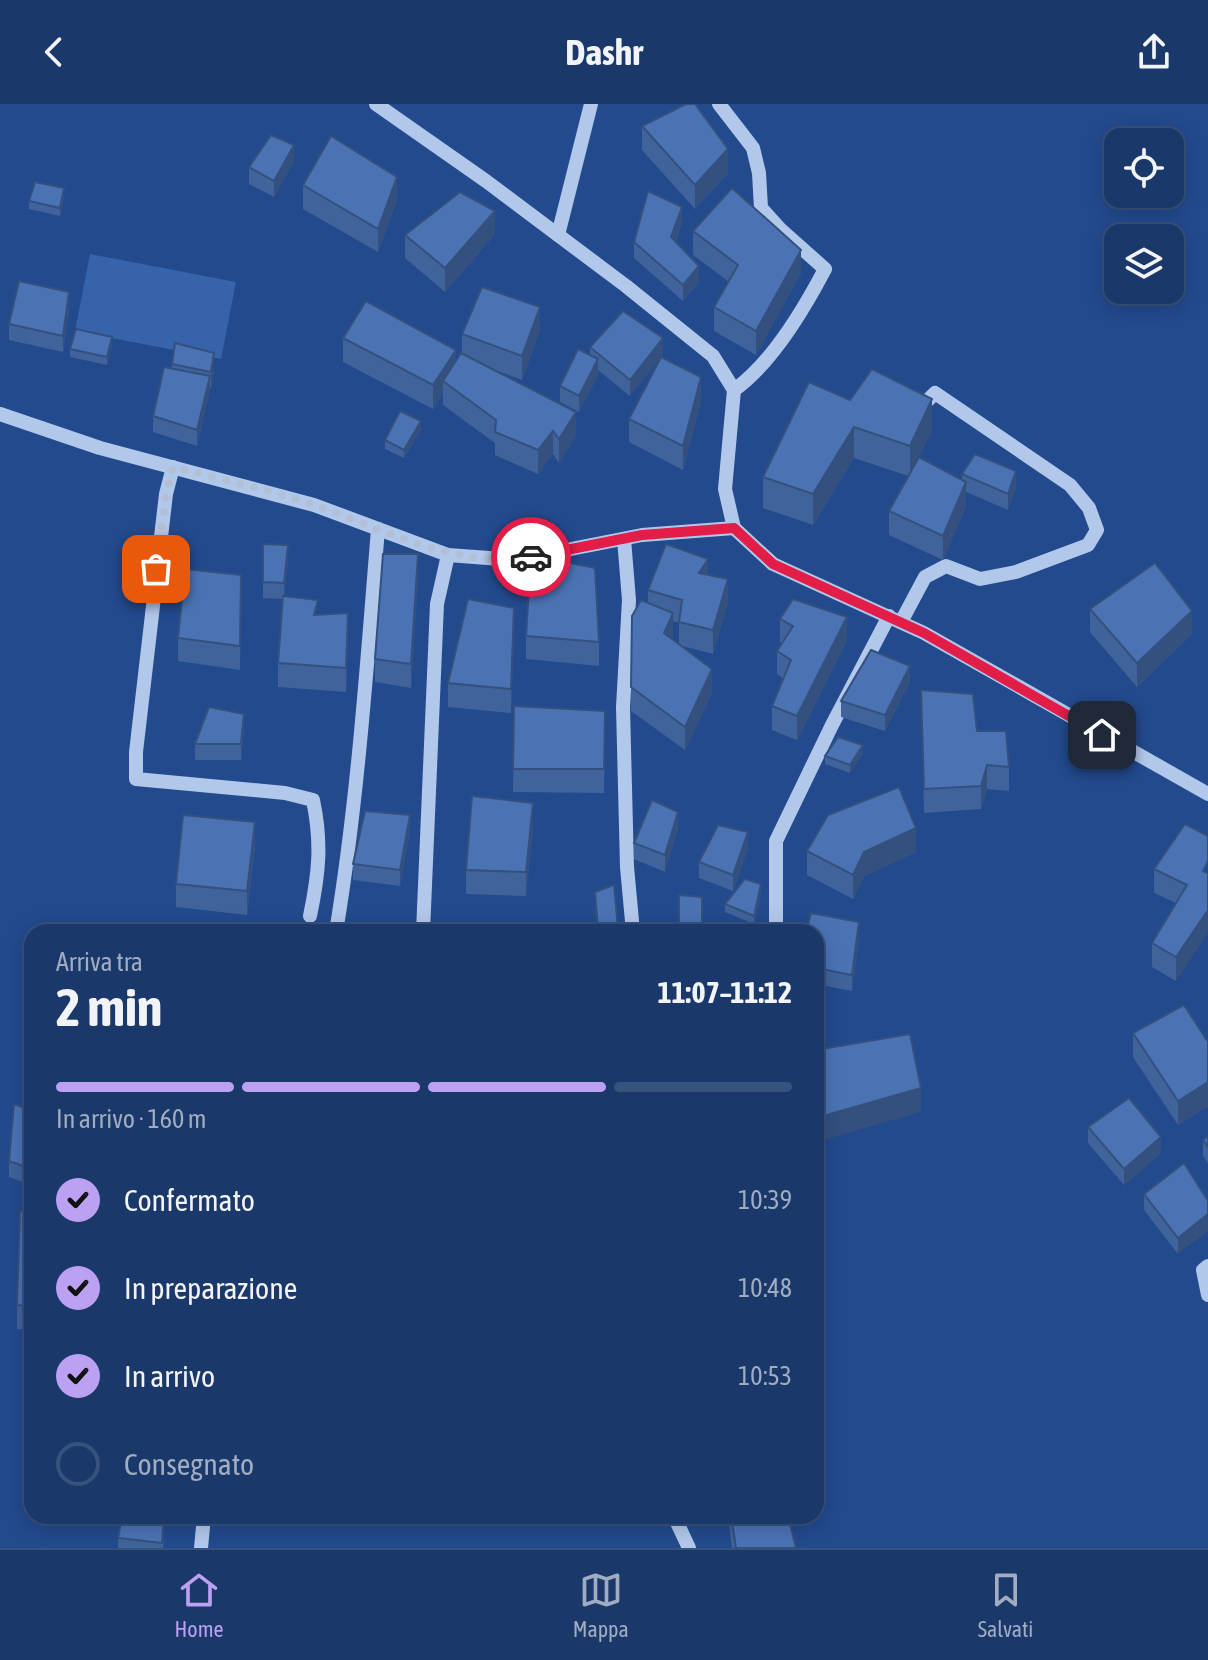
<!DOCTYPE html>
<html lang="it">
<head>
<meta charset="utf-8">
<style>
  body { margin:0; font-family:"Asap Condensed",sans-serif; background:#274372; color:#f1f3f6; height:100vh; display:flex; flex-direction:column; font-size:30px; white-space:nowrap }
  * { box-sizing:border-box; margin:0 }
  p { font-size:26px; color:#9facc1 }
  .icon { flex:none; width:44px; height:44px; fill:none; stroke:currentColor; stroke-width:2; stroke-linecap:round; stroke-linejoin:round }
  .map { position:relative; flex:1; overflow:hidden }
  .panel { position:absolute; left:24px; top:820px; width:800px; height:600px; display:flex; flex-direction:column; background:#1a386a; border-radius:24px; box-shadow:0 4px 20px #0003,0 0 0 2px #38527e }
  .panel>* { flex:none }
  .fabs { position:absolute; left:1104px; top:24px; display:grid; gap:16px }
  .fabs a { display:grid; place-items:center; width:80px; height:80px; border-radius:16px; background:#1a386a; box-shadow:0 4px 20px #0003,0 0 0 2px #38527e; font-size:40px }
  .pin { position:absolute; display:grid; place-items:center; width:68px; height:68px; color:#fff; margin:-34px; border-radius:16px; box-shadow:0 4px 12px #0006 }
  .courier { position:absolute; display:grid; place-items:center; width:80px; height:80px; margin:-40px; border:6px solid #e11d48; border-radius:50%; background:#fff; color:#222; box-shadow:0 2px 10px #0007 }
  .head em { font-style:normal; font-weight:700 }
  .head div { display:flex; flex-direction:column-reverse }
  .head { display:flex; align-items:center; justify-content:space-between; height:136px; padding:0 32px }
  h1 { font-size:52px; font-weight:700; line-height:60px }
  .bar { display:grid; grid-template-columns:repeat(4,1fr); gap:12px 8px; align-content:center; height:96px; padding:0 32px }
  .bar i { height:10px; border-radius:6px; background:#38527e }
  .bar .on { background:#bca0f2 }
  .bar p { grid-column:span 4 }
  ol { padding:0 32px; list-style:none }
  li { display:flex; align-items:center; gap:24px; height:88px }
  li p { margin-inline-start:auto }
  li .icon { padding:8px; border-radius:50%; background:#bca0f2; color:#111; stroke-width:4 }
  li:last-child { color:#9facc1 }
  li i { width:44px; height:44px; border:4px solid #38527e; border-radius:50% }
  header { display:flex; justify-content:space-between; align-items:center; height:104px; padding:0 32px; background:#1a386a; font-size:36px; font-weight:700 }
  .dock { display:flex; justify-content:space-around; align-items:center; height:112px; border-top:2px solid #38527e; background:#1a386a; font-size:22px; color:#9facc1 }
  .dock a { display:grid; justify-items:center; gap:4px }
  .dock .on { color:#bca0f2 }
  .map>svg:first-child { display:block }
  .green { fill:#3763aa }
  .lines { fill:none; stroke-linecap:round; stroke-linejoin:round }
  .minor { stroke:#b2c8eb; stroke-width:14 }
  .wall { fill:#40639b; fill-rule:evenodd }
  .shaded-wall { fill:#34507e }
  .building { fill:#4b73b4; stroke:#34507e; stroke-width:2 }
  .done { stroke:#b2c0d7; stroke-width:8; stroke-dasharray:0 14.4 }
  .route { stroke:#e11d48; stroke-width:10 }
</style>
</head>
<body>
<header><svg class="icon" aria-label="back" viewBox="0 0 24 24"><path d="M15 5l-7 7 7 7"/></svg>Dashr<svg class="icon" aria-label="share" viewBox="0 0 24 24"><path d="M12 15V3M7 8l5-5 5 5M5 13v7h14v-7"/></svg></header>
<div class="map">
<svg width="1208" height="1444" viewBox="0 0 1208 1444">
  <rect width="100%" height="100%" fill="#234a8d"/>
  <path class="green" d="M90,150L236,178L221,255L75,227Z"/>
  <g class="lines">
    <g class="minor">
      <path d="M376,0L486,77L626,182L713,252L734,286L725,385L734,424L773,460L924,529L1208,690"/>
      <path d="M719,0L753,44L759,69L761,104L780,125L825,165C804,205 771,260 734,286"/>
      <path d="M558,131L591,0"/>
      <path d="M0,310L100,344L314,401L448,451L515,456L642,431L734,424"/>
      <path d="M173,363L166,390L136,648V675L285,689L313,696C322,739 319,769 310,812"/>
      <path d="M624,435L629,496L623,603L627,763L633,828"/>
      <path d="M901,518L925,473L946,462L980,475L1016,468L1088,441L1097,426L1089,404L1070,381L935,289L921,303"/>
      <path d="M336,828C358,695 367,559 378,425"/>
      <path d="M423,828L437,500L448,451"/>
      <path d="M776,828V737L832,621L889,512"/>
      <path d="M1208,1162L1203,1166L1208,1191"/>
      <path d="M674,1412L689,1444"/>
      <path d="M201,1444L204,1412"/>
    </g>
  </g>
  <g class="wall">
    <path d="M642,22L728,69L695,105L642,46Z"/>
    <path d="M294,57L274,93L249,80V63Z"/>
    <path d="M303,81L397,96L378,148L303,105Z"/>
    <path d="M64,92L60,112L29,105V97Z"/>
    <path d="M682,119L676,137L699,178L683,197L634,154V138Z"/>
    <path d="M693,127L801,169L756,251L714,227V203L729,178L693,151Z"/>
    <path d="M495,130L445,188L405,154V131Z"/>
    <path d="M69,204L63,248L9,236V220Z"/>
    <path d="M540,226L522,276L490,264L576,332L559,359L553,350L538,370L495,351V339L443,301V289L433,305L343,258V234L456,258L462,249V230Z"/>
    <path d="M112,241L107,261L70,253V245Z"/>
    <path d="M590,243L663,250L630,292L598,266V271L579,308L560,298V282L590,250Z"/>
    <path d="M172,260L214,265L211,284H210L197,342L153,328V312L172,265Z"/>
    <path d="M850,296L932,326L919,353L962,376V370L1016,383L1008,406L966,388V402L943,456L889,431V407L908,372L854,354L813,421L763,404V373Z"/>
    <path d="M701,297L683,366L629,338V315Z"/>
    <path d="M421,325L404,354L385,345V336Z"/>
    <path d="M263,440L288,457L284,493L318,511L348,533L346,588L278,583V559L282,495L263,494Z"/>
    <path d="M241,471L240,566L178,557V534Z"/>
    <path d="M708,471L728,498L713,550L682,542L712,589L685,646L631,607V583L648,499V486ZM673,517L679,519V540L672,535Z"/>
    <path d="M418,474L411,584L375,578V555Z"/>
    <path d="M1090,505L1192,530L1137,583L1090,528Z"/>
    <path d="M780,515L847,536L797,636L772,626V602L784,575L777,570V547L781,539L780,538Z"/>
    <path d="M514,528L511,609L448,603V579Z"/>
    <path d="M526,532L599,538V562L526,555Z"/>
    <path d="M910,578L885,627L841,613V597Z"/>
    <path d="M921,586L977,627L1009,663V687L987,685L981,705L924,709Z"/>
    <path d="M514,602L605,631L604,689L513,688Z"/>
    <path d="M244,626L241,656H195V640Z"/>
    <path d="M863,649L850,669L825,660V652Z"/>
    <path d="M533,723L526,792L466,790V766Z"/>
    <path d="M678,724L665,768L634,755V739Z"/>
    <path d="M410,727L400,782L353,776V760Z"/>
    <path d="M1208,732L1176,877L1152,863V839L1176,799L1154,789V765Z"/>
    <path d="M255,742L247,811L176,803V780Z"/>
    <path d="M748,744L733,787L699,774V758Z"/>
    <path d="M807,747L916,748L864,772L853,795L807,771Z"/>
    <path d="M614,781L618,828H597L595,788Z"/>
    <path d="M761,788L754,820L725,808V800Z"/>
    <path d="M679,791L702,793V828H679Z"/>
    <path d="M816,828L859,834L852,887L816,880Z"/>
    <path d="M1133,929L1208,938V1002L1178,1021L1133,953Z"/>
    <path d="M32,1007V1033L26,1079L9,1073V1057Z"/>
    <path d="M1088,1023L1161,1049L1124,1081L1088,1039Z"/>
    <path d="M1208,1032V1059L1203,1052V1036Z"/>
    <path d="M1144,1090L1208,1097L1178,1150L1144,1106Z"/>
    <path d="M32,1108V1226L17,1225V1201Z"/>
    <path d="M728,1412H788L796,1444H732Z"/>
    <path d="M164,1426L163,1444H118V1434Z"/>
  </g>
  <g class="shaded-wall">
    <path d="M294,41V57L274,93V77Z"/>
    <path d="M728,45V69L695,105V81Z"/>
    <path d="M397,73V96L378,148V125Z"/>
    <path d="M64,84V92L60,112V104Z"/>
    <path d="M682,103V119L671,149V133Z"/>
    <path d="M495,107V130L445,188V164Z"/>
    <path d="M801,146V169L756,251V227Z"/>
    <path d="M699,162V178L683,197V181Z"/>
    <path d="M69,188V204L63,248V232Z"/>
    <path d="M540,203V226L522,276V252Z"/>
    <path d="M112,233V241L107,261V253Z"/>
    <path d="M663,234V250L630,292V276Z"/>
    <path d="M456,246V270L443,277V289L433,305V281Z"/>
    <path d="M214,249V265L211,284V268Z"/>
    <path d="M598,255V271L579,308V292Z"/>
    <path d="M210,272V288L197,342V326Z"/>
    <path d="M701,273V297L683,366V342Z"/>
    <path d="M932,295V326L910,373V342Z"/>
    <path d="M576,308V332L559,359V335Z"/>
    <path d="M421,317V325L404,354V346Z"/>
    <path d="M854,323V354L813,421V390Z"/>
    <path d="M553,327V350L538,370V346Z"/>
    <path d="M1016,367V383L1008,406V390Z"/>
    <path d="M966,378V402L943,456V432Z"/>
    <path d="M288,441V457L284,495V479Z"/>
    <path d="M418,450V474L411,584V560Z"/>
    <path d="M708,455V478L699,469Z"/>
    <path d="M728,475V498L713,550V526Z"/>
    <path d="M514,504V528L511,609V585Z"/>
    <path d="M1192,507V530L1137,583V559Z"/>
    <path d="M348,509V533L346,588V564Z"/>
    <path d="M673,509V532L664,552V529Z"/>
    <path d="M847,513V536L797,636V612Z"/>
    <path d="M910,562V578L885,627V611Z"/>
    <path d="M712,565V589L685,646V623Z"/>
    <path d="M244,610V626L241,656V640Z"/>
    <path d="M863,641V649L850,669V661Z"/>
    <path d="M987,661V685L981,705V682Z"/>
    <path d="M533,699V723L526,792V768Z"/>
    <path d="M678,708V724L665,768V751Z"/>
    <path d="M410,711V727L400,782V766Z"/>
    <path d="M255,718V742L247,811V787Z"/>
    <path d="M916,724V748L864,772L853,795V771L864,748Z"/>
    <path d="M748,728V744L733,787V771Z"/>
    <path d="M761,780V788L754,820V812Z"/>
    <path d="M1208,806V829L1176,877V853Z"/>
    <path d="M859,818V834L852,887V871Z"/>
    <path d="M1208,978V1002L1178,1021V997Z"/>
    <path d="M921,984V1008L816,1038V1014Z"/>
    <path d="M32,1017V1033L26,1079V1063Z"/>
    <path d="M1161,1033V1049L1124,1081V1065Z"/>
    <path d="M1208,1110V1127L1178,1150V1134Z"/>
  </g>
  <g class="building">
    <path d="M686,0H695L728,45L695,81L642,22Z"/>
    <path d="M271,31L294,41L274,77L249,63Z"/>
    <path d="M331,32L397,73L378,125L303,81Z"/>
    <path d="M35,78L64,84L60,104L29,97Z"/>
    <path d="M732,84L801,146L756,227L714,203L738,161L693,127Z"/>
    <path d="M648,87L682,103L671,133L699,162L683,181L634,138Z"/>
    <path d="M460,88L495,107L445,164L405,131Z"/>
    <path d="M19,177L69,188L63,232L9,220Z"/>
    <path d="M482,183L540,203L522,252L462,230Z"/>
    <path d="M366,197L456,246L433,281L343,234Z"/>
    <path d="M623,207L663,234L630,276L590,243Z"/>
    <path d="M76,225L112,233L107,253L70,245Z"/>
    <path d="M175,239L214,249L211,268L172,260Z"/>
    <path d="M578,245L598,255L579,292L560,282Z"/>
    <path d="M461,249L576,308L559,335L553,327L538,346L495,328L496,316L443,277Z"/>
    <path d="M661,253L701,273L683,342L629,315Z"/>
    <path d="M164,263L210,272L197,326L153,312Z"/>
    <path d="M872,265L932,295L910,342L854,323L813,390L763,373L809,278L850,296Z"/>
    <path d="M400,307L421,317L404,346L385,336Z"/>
    <path d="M975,350L1016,367L1008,390L962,370Z"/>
    <path d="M919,353L966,378L943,432L889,407Z"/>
    <path d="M263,440L288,441L284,479L263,478Z"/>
    <path d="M666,440L708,455L699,469L728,475L713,526L679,518L682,496L648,486Z"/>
    <path d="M383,450H418L411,560L375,555Z"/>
    <path d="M531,451L595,464L599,538L526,532Z"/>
    <path d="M1155,459L1192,507L1137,559L1090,505Z"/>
    <path d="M185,465L241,471L240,542L178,534Z"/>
    <path d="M283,492L318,496L314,511L348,509L346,564L278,559Z"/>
    <path d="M468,495L514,504L511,585L448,579Z"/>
    <path d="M793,495L847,513L797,612L772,602L791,556L777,547L793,522L780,515Z"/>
    <path d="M641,496L673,509L664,529L712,565L685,623L631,583L632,512Z"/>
    <path d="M871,546L910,562L885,611L841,597Z"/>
    <path d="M921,586L973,590L977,627H1006L1009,663L987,661L981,682L924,685Z"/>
    <path d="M514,602L605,607L604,665H513Z"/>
    <path d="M209,603L244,610L241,640H195Z"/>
    <path d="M838,633L863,641L850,661L825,652Z"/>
    <path d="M899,683L916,724L864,748L853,771L807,747L828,711Z"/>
    <path d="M472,692L533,699L526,768L466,766Z"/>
    <path d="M652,696L678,708L665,751L634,739Z"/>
    <path d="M365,707L410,711L400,766L353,760Z"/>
    <path d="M183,711L255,718L247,787L176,780Z"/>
    <path d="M1185,720L1208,732V757L1203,767L1208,769V806L1176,853L1152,839L1187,781L1154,765Z"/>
    <path d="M718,721L748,728L733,771L699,758Z"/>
    <path d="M745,775L761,780L754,812L725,800Z"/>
    <path d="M614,781L618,825L598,826L595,788Z"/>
    <path d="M679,791L702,793V823H679Z"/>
    <path d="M811,809L859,818L852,871L816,864V828H806Z"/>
    <path d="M461,819L523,823L522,828H460Z"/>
    <path d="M1184,901L1208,938V978L1178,997L1133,929Z"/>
    <path d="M910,930L921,984L816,1014V946Z"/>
    <path d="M1129,994L1161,1033L1124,1065L1088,1023Z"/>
    <path d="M14,1000L32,1007V1017L26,1063L9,1057Z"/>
    <path d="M1208,1032V1043L1203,1036Z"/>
    <path d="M1184,1059L1208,1097V1110L1178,1134L1144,1090Z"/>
    <path d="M20,1107L32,1108V1203L17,1201Z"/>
    <path d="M122,1412H164L162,1439L118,1434Z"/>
    <path d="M731,1412H788L796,1444H736Z"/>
  </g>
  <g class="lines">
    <path class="done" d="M156,465L166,390L173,363C221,375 270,386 317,402C381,425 462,466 531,453"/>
    <path class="route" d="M531,453L642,431L734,424L773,460L924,529L1102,631"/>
  </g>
</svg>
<div class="fabs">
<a><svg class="icon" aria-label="locate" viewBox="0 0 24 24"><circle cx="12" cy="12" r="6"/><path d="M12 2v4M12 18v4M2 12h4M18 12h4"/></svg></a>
<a><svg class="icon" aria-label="layers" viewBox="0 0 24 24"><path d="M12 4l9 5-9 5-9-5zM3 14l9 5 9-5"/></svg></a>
</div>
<div class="pin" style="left:156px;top:465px;background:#ea580c"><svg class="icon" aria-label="bag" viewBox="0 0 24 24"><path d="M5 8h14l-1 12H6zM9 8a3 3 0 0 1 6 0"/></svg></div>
<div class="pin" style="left:1102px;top:631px;background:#1f2937"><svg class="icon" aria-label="home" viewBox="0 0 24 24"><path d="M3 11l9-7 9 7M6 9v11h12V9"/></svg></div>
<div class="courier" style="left:531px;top:453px"><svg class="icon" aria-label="car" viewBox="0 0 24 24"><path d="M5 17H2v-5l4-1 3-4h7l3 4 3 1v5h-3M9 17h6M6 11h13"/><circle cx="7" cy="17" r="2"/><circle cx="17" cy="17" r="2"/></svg></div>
<section class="panel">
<div class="head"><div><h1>2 min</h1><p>Arriva tra</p></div><em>11:07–11:12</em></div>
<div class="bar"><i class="on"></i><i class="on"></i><i class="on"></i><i></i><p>In arrivo · 160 m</p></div>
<ol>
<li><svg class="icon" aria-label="check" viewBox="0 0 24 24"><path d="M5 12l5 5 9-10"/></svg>Confermato<p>10:39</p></li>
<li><svg class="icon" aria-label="check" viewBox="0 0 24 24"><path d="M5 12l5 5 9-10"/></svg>In preparazione<p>10:48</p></li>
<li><svg class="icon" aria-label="check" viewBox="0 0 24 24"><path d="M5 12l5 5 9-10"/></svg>In arrivo<p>10:53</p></li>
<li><i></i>Consegnato</li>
</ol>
</section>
</div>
<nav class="dock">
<a class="on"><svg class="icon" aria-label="home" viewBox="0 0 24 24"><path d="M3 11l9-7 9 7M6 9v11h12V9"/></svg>Home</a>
<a><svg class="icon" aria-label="map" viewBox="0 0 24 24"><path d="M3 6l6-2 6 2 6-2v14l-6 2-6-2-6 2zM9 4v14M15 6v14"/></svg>Mappa</a>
<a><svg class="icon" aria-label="saved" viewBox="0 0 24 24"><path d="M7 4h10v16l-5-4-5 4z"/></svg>Salvati</a>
</nav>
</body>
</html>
